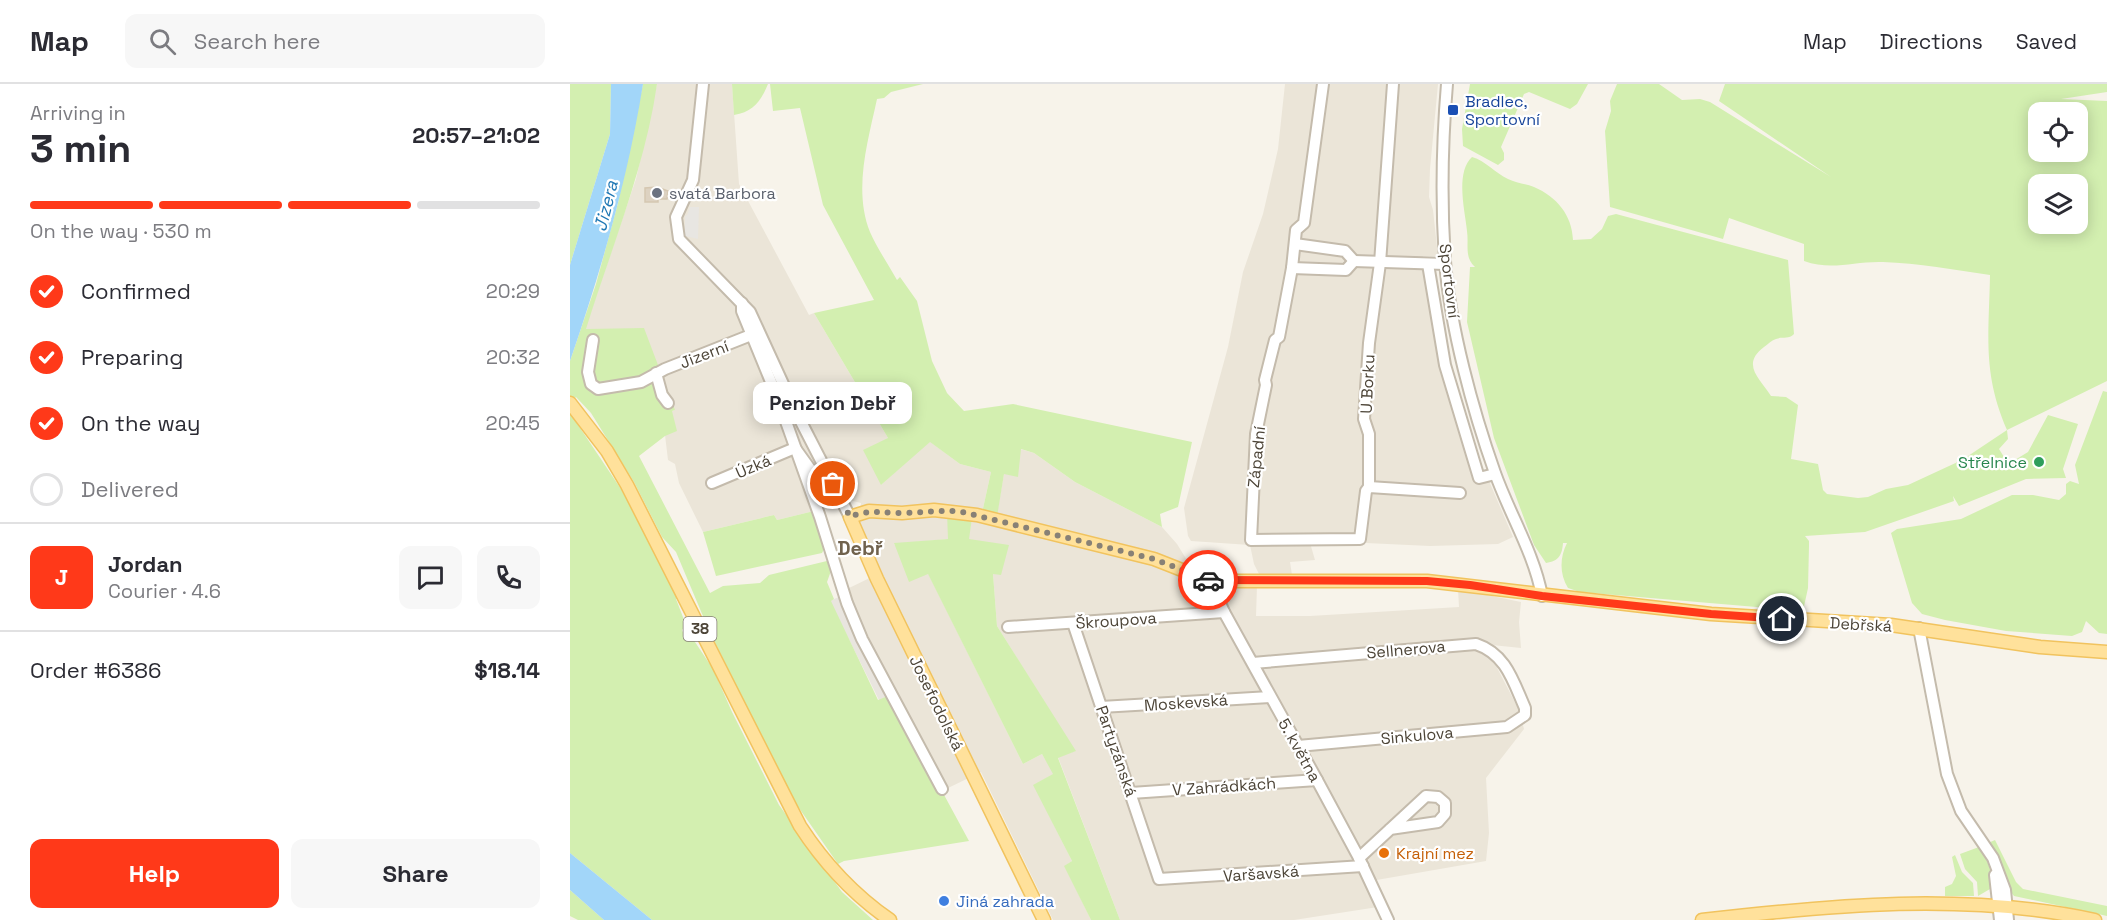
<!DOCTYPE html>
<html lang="en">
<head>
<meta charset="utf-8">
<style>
  body { margin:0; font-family:"Space Grotesk",sans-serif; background:#f7f7f7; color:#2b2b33; height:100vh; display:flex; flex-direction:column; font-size:22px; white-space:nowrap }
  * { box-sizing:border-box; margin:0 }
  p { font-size:20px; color:#7c7c81 }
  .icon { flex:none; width:33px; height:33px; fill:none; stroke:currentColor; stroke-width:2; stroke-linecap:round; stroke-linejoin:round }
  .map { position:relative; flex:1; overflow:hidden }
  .sheet { display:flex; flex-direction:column; background:#fff; width:570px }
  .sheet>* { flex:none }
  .controls { position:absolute; left:1458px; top:18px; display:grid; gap:12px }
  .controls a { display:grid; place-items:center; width:60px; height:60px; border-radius:12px; background:#fff; box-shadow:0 3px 15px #0003; font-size:30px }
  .pin { position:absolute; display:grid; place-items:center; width:51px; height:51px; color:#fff; margin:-26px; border:3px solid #fff; border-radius:50%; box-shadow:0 2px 6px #0007 }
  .courier { position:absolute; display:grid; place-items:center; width:60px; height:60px; margin:-30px; border:4px solid #ff3919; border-radius:50%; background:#fff; color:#222; box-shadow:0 2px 8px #0007 }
  .bubble { position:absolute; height:42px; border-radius:12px; background:#fff; box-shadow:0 3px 15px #0003; font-size:20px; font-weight:700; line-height:42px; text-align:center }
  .head em { font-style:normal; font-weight:700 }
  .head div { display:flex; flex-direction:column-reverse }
  .head { display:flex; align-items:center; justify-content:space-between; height:102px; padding:0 30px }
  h1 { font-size:39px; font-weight:700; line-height:45px }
  .bar { display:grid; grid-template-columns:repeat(4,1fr); gap:9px 6px; align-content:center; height:72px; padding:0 30px }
  .bar i { height:8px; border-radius:4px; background:#e1e1e2 }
  .bar .selected { background:#ff3919 }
  .bar p { grid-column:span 4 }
  .line { display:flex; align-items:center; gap:15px; padding:0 30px; border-top:2px solid #e1e1e2 }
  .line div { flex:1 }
  .round { display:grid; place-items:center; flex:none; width:63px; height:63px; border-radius:12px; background:#f7f7f7 }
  ol { padding:0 30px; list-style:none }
  li { display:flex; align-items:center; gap:18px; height:66px }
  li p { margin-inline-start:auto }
  li .icon { padding:6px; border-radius:50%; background:#ff3919; color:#fff; stroke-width:4 }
  li:last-child { color:#7c7c81 }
  li i { width:33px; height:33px; border:3px solid #e1e1e2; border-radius:50% }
  .button { display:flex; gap:12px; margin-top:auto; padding:12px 30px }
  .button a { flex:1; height:69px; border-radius:12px; background:#ff3919; color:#fff; font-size:24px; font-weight:700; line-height:69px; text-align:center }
  .button a+a { background:#f7f7f7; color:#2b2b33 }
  header { display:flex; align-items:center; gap:36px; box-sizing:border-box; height:84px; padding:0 30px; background:#fff; border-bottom:2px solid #e1e1e2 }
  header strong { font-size:28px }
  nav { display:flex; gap:33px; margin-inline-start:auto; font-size:21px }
  .search { width:420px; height:54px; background:#f7f7f7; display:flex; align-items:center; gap:15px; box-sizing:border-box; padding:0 21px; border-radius:12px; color:#7c7c81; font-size:22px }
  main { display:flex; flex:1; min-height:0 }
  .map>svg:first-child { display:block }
  .residential { fill:#ebe5d8 }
  .industrial { fill:#e9e5df }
  .green { fill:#d3efb0; fill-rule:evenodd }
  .parking { fill:#e8e6e2 }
  .water { fill:#a2d6f9 }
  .building { fill:#ddd2c1; stroke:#d5c7b1; stroke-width:1.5 }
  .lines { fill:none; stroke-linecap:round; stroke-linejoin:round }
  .minor-casing { stroke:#c4bbac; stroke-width:14 }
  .major-casing { stroke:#f1c35e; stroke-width:15 }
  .minor { stroke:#fff; stroke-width:10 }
  .major { stroke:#ffe19b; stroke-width:12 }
  .done { stroke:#888176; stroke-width:6; stroke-dasharray:0 10.8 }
  .route { stroke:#ff3919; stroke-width:8 }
  .transit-dot { fill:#1a4fb4; stroke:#fff; stroke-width:2 }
  .worship-dot { fill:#6b7280; stroke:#fff; stroke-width:2 }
  .leisure-dot { fill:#2e9e5b; stroke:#fff; stroke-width:2 }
  .food-dot { fill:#e8710a; stroke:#fff; stroke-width:2 }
  .shop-dot { fill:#3f7fe0; stroke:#fff; stroke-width:2 }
  .labels { text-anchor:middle; stroke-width:4.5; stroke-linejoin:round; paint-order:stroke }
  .shield { fill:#fff; stroke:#827c73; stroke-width:1.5 }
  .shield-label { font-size:15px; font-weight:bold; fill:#4c4437 }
  .transit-label { font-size:16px; fill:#164399; stroke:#fff; text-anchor:start }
  .worship-label { font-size:16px; fill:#5b616d; stroke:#fff; text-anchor:start }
  .street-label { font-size:16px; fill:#4c4437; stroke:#fff }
  .leisure-label { font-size:16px; fill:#27864d; stroke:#fff; text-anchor:end }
  .food-label { font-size:16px; fill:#c56008; stroke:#fff; text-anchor:start }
  .shop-label { font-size:16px; fill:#366cbe; stroke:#fff; text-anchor:start }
  .water-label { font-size:18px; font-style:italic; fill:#2078b4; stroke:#fff }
  .quarter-label { font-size:20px; font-weight:bold; fill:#70624d; stroke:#fff }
</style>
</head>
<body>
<header>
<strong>Map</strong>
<div class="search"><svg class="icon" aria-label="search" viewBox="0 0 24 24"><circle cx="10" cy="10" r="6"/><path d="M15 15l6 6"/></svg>Search here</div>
<nav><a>Map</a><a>Directions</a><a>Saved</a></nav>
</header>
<main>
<section class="sheet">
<div class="head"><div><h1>3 min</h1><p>Arriving in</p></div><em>20:57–21:02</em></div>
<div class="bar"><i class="selected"></i><i class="selected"></i><i class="selected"></i><i></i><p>On the way · 530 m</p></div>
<ol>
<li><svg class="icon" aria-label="check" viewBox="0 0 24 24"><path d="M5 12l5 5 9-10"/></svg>Confirmed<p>20:29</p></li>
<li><svg class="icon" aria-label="check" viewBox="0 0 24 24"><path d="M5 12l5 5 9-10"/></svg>Preparing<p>20:32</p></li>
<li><svg class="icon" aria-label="check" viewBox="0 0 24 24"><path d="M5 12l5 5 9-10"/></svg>On the way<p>20:45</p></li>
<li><i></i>Delivered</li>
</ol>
<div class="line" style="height:108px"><b class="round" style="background:#ff3919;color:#fff">J</b><div><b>Jordan</b><p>Courier · 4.6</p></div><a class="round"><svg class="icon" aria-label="chat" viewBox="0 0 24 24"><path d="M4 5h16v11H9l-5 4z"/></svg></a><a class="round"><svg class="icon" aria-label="phone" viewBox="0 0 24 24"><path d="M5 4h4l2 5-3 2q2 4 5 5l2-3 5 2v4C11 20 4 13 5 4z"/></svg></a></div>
<div class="line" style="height:78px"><div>Order #6386</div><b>$18.14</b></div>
<div class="button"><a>Help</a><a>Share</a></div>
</section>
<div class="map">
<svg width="1537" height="836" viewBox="0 0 1537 836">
  <rect width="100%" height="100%" fill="#f7f3ea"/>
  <g class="residential">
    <path d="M87,0H162L169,100L239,231L244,229L318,354L311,401L359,357L390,380L421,388L412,429L377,421L379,455L324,460L358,489L453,680L472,670L484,690L464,701L502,777L495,782L521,836H483L411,688L376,705L295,549L275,506L312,488L289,441L291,419L279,416L276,411L244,427L207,436L204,431L133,448L109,399L105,380L98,376L95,351L102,327L105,326L15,245L66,95Z"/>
    <path d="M715,0H868L860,85L859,113L863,126L868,172H853L855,187L879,311L907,401L919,397L943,453L928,460L860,462L796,459V449L738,452L745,476L720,478L722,491L690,492L684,480L680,461L621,457L618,452L614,424L658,263L673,188L693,130L708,65Z"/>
    <path d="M450,365L464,369L505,398L592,443L607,460L633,502H687L686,532H740L889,523L888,505L951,518L949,538L951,564L922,561L923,576L949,626L954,645L916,694L919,749L916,777L795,798L808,823L724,836H550L488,673L505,667L427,542L423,490L398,455L402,434L425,440L434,390Z"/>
  </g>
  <path class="industrial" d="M273,511L320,611L309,616L260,517Z"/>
  <g class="green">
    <path d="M0,0H41L40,50L0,181Z"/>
    <path d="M73,0H87C75,84 41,165 16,245L74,244L105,326L102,327L107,347L95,352L69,372L140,509L153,502L190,499L199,491L261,476L262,484L257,498L264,515L261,517L308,616L320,611L399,757L274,777L268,780L222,714L138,544L106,468L92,453L64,398L21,329L6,313L0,321V277L26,200L48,119Z"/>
    <path d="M162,0H198C191,17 183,28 164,31Z"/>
    <path d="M200,0H353L321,8L314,14L307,15C298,57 283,106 300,148C307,164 318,180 327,196L330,193L347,217L362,277L377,309L394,327L443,320L622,358L608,423L590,430L592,443L505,398L464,369L451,365L448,393L434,390L427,433L412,429L421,388L390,380L360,358L311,401L293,366L318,354L244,229L304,216L253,121L230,24L203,27Z"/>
    <path d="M900,0H1018L1007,20L1000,25L959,8L954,10L931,63L934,69V76L928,81L893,62L892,45Z"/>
    <path d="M1047,0H1089L1112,16L1130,15L1140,18L1261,93L1149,17L1155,0H1537V8L1491,15L1537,17V297L1437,346L1438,355L1429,365L1434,373L1435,382L1458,368L1478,331L1508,340L1493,385L1496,394L1456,395L1389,422L1383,412L1384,417L1295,448L1235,452L1239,457V462L1238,504L1233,527L1010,508L998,504C989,489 990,473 997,459H993C992,471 989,477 976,479L964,461L924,354L897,238L900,183H905C894,173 899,161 897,147C895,127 885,89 902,73C916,77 925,89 938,95C946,99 956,100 964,103C987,113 1002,131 1003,156L1021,155L1032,145L1038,132L1046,130L1218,176L1224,250C1218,256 1213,252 1206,255C1202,256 1198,260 1194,263C1170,281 1191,295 1201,312L1216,313L1228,321L1221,375L1248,380L1253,406L1257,410L1288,414L1298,413L1316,405L1338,401L1392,376L1437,346C1412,289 1419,250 1420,191C1385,186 1348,179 1313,178C1284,177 1262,187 1234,177V160L1159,134L1153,155L1040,123L1035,47L1041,27L1040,17ZM1508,28V68H1468V28ZM1468,100H1508V140H1468Z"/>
    <path d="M1533,307L1537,308V550L1529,549L1516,537L1512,548L1502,552L1436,547L1375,536L1352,530L1342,519L1321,449L1327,445L1391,435L1442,411H1463L1489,416L1496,410V400L1500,397L1509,400L1505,381Z"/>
    <path d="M0,329L51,405L108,513L106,515L116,541L112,546L114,551L119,549L143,585L162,628L209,721L272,808L303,836H82L0,769Z"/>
    <path d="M244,427L256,461L252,469L146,492L133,448L204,431L207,436Z"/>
    <path d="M377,429L402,434L399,455L439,461L431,491L423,490L427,542L506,667L488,674L550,836H521L494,782L502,777L463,701L483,690L472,670L453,680L358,490L339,498L324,459L378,455Z"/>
    <path d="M1425,756L1446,798L1453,805L1537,822V832L1444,812L1440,807L1418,759Z"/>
    <path d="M1409,763C1417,776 1425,789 1420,805L1408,812L1407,798L1395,785L1390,770Z"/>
    <path d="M1385,771L1392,788L1403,799L1404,812H1375V803L1382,800L1386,792L1382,773Z"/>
    <path d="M0,806L34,836H8L0,832Z"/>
  </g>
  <path class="parking" d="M120,123H129L128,155L115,152V132L117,131Z"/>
  <g class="water">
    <path d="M41,0H73C58,94 31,187 0,277V181L40,50Z"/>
    <path d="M0,769L82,836H34L0,806Z"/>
  </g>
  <path class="building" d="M87,103L98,107L97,115H88V118H75V104Z"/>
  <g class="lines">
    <g class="minor-casing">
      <g id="minor">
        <path d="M133,0L123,96L106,133L109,155L180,228L225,326L280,433"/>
        <path d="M753,0L734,139L726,146L722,184L709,253L705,256L695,296L696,301L686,350L681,456L790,455L796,407L799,403V350L794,335L799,259L810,179L823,0"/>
        <path d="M877,0C872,59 871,118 875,177C880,243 903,327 925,389C940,431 964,469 972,512"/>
        <path d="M725,160L775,167L784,177"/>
        <path d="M784,177L875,180"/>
        <path d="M858,180L875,281L909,394L925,390"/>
        <path d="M722,184L776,186L784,177"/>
        <path d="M172,219V227L208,315L250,433L277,519L292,555L372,705"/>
        <path d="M23,256L18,288L21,300L28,305L71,298L95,285L181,251"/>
        <path d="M86,289L92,311L98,319"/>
        <path d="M142,399L225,364L248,396L253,400H263"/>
        <path d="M799,403L890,409"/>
        <path d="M640,497L654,528L747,696L789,774L818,836"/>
        <path d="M503,539L589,795L793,782"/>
        <path d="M438,543L654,528"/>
        <path d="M1349,544L1377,690L1391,727L1423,774L1435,806L1438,836"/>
        <path d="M683,579L906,560C936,570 943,597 955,624V631L937,643L728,662"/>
        <path d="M531,623L700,613"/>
        <path d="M561,709L747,696"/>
        <path d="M789,774L856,712L868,713L875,719V730L868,738L820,745"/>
        <path d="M1425,791L1430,836"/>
      </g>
    </g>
    <g class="major-casing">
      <g id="major">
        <path d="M0,319L37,367L57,401L230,742C254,779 284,811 320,836"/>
        <path d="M474,836L307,495L280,433L299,427L332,429L364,426L407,431L584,475L640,497H857L1141,530L1321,541L1470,563L1537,568"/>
        <path d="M1132,836C1263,821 1395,808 1525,836"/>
      </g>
    </g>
    <use href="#minor" class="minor"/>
    <use href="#major" class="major"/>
  </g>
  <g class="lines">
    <path class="done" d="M263,400L280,433C297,425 313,429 331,429C352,429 371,425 392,428L584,475L638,496"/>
    <path class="route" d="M638,496L857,497L900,501L972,512L1141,530L1212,535"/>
  </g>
  <rect class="transit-dot" x="877" y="20" width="12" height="12" rx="3"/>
  <circle class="worship-dot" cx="87" cy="109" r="6"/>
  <circle class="leisure-dot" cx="1469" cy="378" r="6"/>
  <circle class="food-dot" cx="814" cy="769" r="6"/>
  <circle class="shop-dot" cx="374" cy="817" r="6"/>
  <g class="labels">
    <rect class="shield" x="113.5" y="533" width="33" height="24" rx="4.5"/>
    <g class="shield-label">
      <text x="130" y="550">38</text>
    </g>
    <g class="transit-label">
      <text x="895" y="23">Bradlec,<tspan x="895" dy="18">Sportovní</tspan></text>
    </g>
    <g class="worship-label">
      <text x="99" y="115">svatá Barbora</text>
    </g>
    <g class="street-label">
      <text transform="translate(880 197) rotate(83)" y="6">Sportovní</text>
      <text transform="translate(134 270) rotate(-21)" y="6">Jizerní</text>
      <text transform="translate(797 300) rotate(-87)" y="6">U Borku</text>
      <text transform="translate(686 373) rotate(-84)" y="6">Západní</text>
      <text transform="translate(183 382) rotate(-23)" y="6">Úzká</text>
      <text transform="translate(546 536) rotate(-4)" y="6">Škroupova</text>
      <text transform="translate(1291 540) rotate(3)" y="6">Debřská</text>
      <text transform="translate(836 565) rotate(-5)" y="6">Sellnerova</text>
      <text transform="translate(616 618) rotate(-4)" y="6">Moskevská</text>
      <text transform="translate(367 619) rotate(64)" y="6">Josefodolská</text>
      <text transform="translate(847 651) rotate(-5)" y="6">Sinkulova</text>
      <text transform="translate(730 666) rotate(61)" y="6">5. května</text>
      <text transform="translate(547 667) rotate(71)" y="6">Partyzánská</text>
      <text transform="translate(654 702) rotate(-4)" y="6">V Zahrádkách</text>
      <text transform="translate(691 789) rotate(-4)" y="6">Varšavská</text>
    </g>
    <g class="leisure-label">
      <text x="1457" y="384">Střelnice</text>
    </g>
    <g class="food-label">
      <text x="826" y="775">Krajní mez</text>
    </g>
    <g class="shop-label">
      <text x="386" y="823">Jiná zahrada</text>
    </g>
    <g class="water-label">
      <text transform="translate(36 122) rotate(-76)" y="6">Jizera</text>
    </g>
    <g class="quarter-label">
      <text x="290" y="471">Debř</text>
    </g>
  </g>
</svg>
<div class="controls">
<a><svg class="icon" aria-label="locate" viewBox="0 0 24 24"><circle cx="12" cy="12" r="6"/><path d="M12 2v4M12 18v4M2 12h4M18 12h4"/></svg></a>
<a><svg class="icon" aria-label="layers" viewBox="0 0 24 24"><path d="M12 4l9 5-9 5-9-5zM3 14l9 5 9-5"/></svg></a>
</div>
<div class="pin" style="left:263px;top:400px;background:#ea580c"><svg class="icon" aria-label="bag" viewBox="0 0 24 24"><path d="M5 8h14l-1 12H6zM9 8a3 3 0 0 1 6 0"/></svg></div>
<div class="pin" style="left:1212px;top:535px;background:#1f2937"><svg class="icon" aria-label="home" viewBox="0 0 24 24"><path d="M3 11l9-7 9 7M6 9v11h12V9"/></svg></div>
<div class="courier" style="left:638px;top:496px"><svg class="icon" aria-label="car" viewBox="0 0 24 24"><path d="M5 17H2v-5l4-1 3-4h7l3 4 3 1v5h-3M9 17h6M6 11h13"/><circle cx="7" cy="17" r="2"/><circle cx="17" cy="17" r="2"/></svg></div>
<div class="bubble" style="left:183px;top:298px;width:159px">Penzion Debř</div>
</div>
</main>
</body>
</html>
